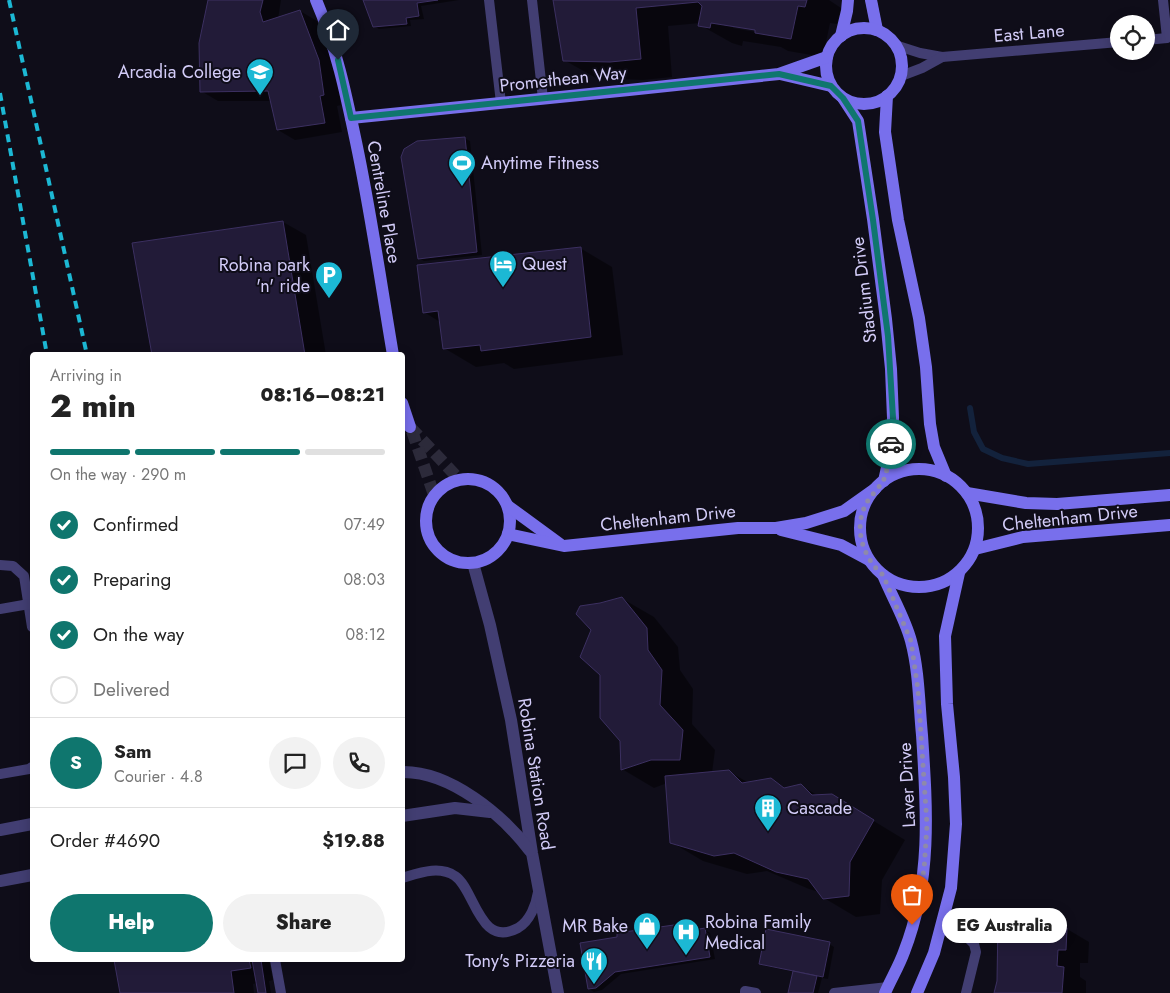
<!DOCTYPE html>
<html lang="en">
<head>
<meta charset="utf-8">
<style>
  body { margin:0; font-family:Jost,sans-serif; background:#f2f2f2; color:#222; height:100vh; display:flex; flex-direction:column; font-size:19px; white-space:nowrap }
  * { box-sizing:border-box; margin:0 }
  p { font-size:16px; color:#767676 }
  .icon { flex:none; width:28px; height:28px; fill:none; stroke:currentColor; stroke-width:2; stroke-linecap:round; stroke-linejoin:round }
  .map { position:relative; flex:1; overflow:hidden }
  .side { position:absolute; left:30px; top:352px; width:375px; height:610px; display:flex; flex-direction:column; background:#fff; border-radius:5px; box-shadow:0 2px 12px #0003 }
  .side>* { flex:none }
  .tools { position:absolute; left:1110px; top:15px; display:grid; gap:10px }
  .tools a { display:grid; place-items:center; width:45px; height:45px; border-radius:50%; background:#fff; box-shadow:0 2px 12px #0003; font-size:25px }
  .pin { position:absolute; display:grid; place-items:center; width:42px; height:42px; color:#fff; margin:-51px -21px; border-radius:50% 50% 50% 0; rotate:-45deg; box-shadow:0 0 5px #0007 }
  .pin .icon { rotate:45deg }
  .courier { position:absolute; display:grid; place-items:center; width:50px; height:50px; margin:-25px; border:4px solid #0f766e; border-radius:50%; background:#fff; color:#222; box-shadow:0 1px 6px #0007 }
  .bubble { position:absolute; height:35px; border-radius:18px; background:#fff; box-shadow:0 2px 12px #0003; font-size:16px; font-weight:800; line-height:35px; text-align:center }
  .head em { font-style:normal; font-weight:800 }
  .head div { display:flex; flex-direction:column-reverse }
  .head { display:flex; align-items:center; justify-content:space-between; height:85px; padding:0 20px }
  h1 { font-size:32px; font-weight:800; line-height:38px }
  .bar { display:grid; grid-template-columns:repeat(4,1fr); gap:8px 5px; align-content:center; height:60px; padding:0 20px }
  .bar i { height:6px; border-radius:4px; background:#e0e0e0 }
  .bar .current { background:#0f766e }
  .bar p { grid-column:span 4 }
  .line { display:flex; align-items:center; gap:12px; padding:0 20px; border-top:1px solid #e0e0e0 }
  .line div { flex:1 }
  .round { display:grid; place-items:center; flex:none; width:52px; height:52px; border-radius:26px; background:#f2f2f2 }
  ol { padding:0 20px; list-style:none }
  li { display:flex; align-items:center; gap:15px; height:55px }
  li p { margin-inline-start:auto }
  li .icon { padding:5px; border-radius:50%; background:#0f766e; color:#fff; stroke-width:4 }
  li:last-child { color:#767676 }
  li i { width:28px; height:28px; border:2px solid #e0e0e0; border-radius:50% }
  .primary-button { display:flex; gap:10px; margin-top:auto; padding:10px 20px }
  .primary-button a { flex:1; height:58px; border-radius:30px; background:#0f766e; color:#fff; font-size:20px; font-weight:800; line-height:58px; text-align:center }
  .primary-button a+a { background:#f2f2f2; color:#222 }
  .map>svg:first-child { display:block }
  .shadow { fill:#0007; fill-rule:evenodd }
  .lines { fill:none; stroke-linecap:round; stroke-linejoin:round }
  .stream { stroke:#13223c; stroke-width:6 }
  .building { fill:#221b38; stroke:#3c3061 }
  .secondary-tunnel { stroke:#2c2a3a; stroke-width:12; stroke-dasharray:12 6; stroke-linecap:butt }
  .lane { stroke:#423e72; stroke-width:10 }
  .street { stroke:#423e72; stroke-width:12 }
  .secondary { stroke:#786fec; stroke-width:12 }
  .rail { stroke:#1cb8d4; stroke-width:4; stroke-dasharray:8 6; stroke-linecap:butt }
  .done { stroke:#8e89aa; stroke-width:5; stroke-dasharray:0 9 }
  .route { stroke:#0f766e; stroke-width:6 }
  .labels { text-anchor:middle; stroke-width:4; stroke-linejoin:round; paint-order:stroke }
  .street-label { font-size:18px; fill:#d3ccf8; stroke:#0f0d19 }
  .poi-label { font-size:18px; fill:#d3ccf8; stroke:#0f0d19; text-anchor:end }
</style>
</head>
<body>
<div class="map">
<svg width="1170" height="993" viewBox="0 0 1170 993">
  <rect width="100%" height="100%" fill="#0f0d19"/>
  <g class="shadow">
    <path d="M210,0H281L278,19L300,11L317,21L336,71L341,105L337,106L342,132L295,140L278,130L271,101H218L201,91Z"/>
    <path d="M364,0H459L421,6L424,19L410,20L411,26L379,29L374,26Z"/>
    <path d="M555,0H829L841,8L837,24L830,23L823,57L788,51L781,47L743,41L742,46L732,43L700,25V23L668,26L672,77L643,80L596,78L564,60ZM733,25L762,30L761,33L733,28Z"/>
    <path d="M464,138L470,141L482,255L424,261L419,258Z"/>
    <path d="M283,222L306,235L326,355H153L134,244Z"/>
    <path d="M580,248L612,267L623,355L514,369L504,363L476,367L444,348L440,322L424,312Z"/>
    <path d="M621,598L654,617L678,647L680,670L693,689L692,724L715,750L712,773L728,771L749,783L771,779L787,789L801,786L819,796L831,795L905,840L882,880L880,914L856,917L824,898L819,892L809,889L767,871L747,874L703,861L671,842L667,783L654,788L622,769V741L600,604Z"/>
    <path d="M1012,921L1028,930L1067,929L1089,942L1088,963H1080V977L1086,981V993H995Z"/>
    <path d="M681,925L686,928L687,932L705,930L710,933L715,959L621,974L602,990L594,992L589,989Z"/>
    <path d="M829,944L834,947L828,979L822,978L818,993H789L794,972L765,966L760,963Z"/>
    <path d="M115,960H269L273,980L269,981L271,993H259L257,983L253,984L254,993H121Z"/>
  </g>
  <g class="lines">
    <path class="stream" d="M970,408L974,432L983,449L1002,458L1028,464L1170,453"/>
  </g>
  <g class="building">
    <path d="M208,0H263L260,12L263,22L300,10L319,60L324,95L320,96L325,123L277,130L268,91L200,92L199,43Z"/>
    <path d="M363,0H438L417,3L419,16L406,18L407,24L373,27Z"/>
    <path d="M553,0H807L805,7L798,6L791,39L755,33V30L711,23L710,28L698,26L702,6L698,2L636,8L641,59L610,62L563,61Z"/>
    <path d="M465,137L477,252L418,259L401,157L404,149L417,141Z"/>
    <path d="M283,221L305,355H152L132,243Z"/>
    <path d="M581,247L591,337L481,351L480,345L443,349L438,311L423,313L417,265Z"/>
    <path d="M622,597L647,628L648,650L662,670L660,705L683,730L680,760H651L621,770L620,741L600,718V675L580,657L591,630L576,614L580,606L600,603Z"/>
    <path d="M729,770L742,783L771,778L784,788L801,784L812,795L832,794L874,820L850,862L849,896L823,899L808,879L776,872L734,853L714,856L670,843L665,776Z"/>
    <path d="M1012,919V929L1067,928L1066,950H1058L1057,966L1064,967L1062,993H994L997,981L998,920Z"/>
    <path d="M681,924L683,932L705,928L710,957L615,972L596,988L588,989L580,943L617,937V933Z"/>
    <path d="M766,929L830,942L823,977L759,964Z"/>
    <path d="M114,960H249L251,968L231,971L234,993H120Z"/>
    <path d="M252,960H261L266,993H258Z"/>
    <path d="M793,971L817,976L813,993H788Z"/>
  </g>
  <g class="lines">
    <g class="secondary-tunnel">
      <path d="M410,427L460,480"/>
      <path d="M412,431L434,495"/>
    </g>
    <g class="lane">
      <path d="M489,0L501,103"/>
      <path d="M532,0L543,99"/>
      <path d="M1146,40L1167,38L1163,0"/>
      <path d="M895,45L920,53L942,57L1119,42"/>
      <path d="M901,76L922,68L942,57"/>
      <path d="M0,565L13,566L24,576L32,627"/>
      <path d="M0,609L29,604"/>
      <path d="M0,774L29,769L32,767"/>
      <path d="M402,878C419,873 439,865 455,876C475,889 479,949 518,928C530,921 536,905 538,892"/>
      <path d="M945,915L974,944L976,952L966,993"/>
      <path d="M275,960L281,993"/>
      <path d="M745,993V991L756,993"/>
      <path d="M834,993L888,987"/>
    </g>
    <g class="street">
      <path d="M473,563L490,625L511,720L532,853L558,993"/>
      <path d="M402,772C450,771 503,815 530,851"/>
      <path d="M402,816L455,808L490,812"/>
      <path d="M0,830L32,824"/>
      <path d="M0,881L32,875"/>
    </g>
    <g class="secondary">
      <path d="M316,0C336,46 346,94 356,142C371,213 381,284 393,355"/>
      <path d="M871,0L877,30"/>
      <circle cx="864" cy="66" r="38"/>
      <path d="M841,36L847,11L848,0"/>
      <path d="M780,74L831,86"/>
      <path d="M887,96L885,132L898,220L919,318L926,367L930,424L934,447L946,476"/>
      <path d="M843,98L858,121L873,219L886,319L891,369L893,418L891,449L884,481"/>
      <path d="M351,118L629,90L779,74L827,57"/>
      <path d="M402,403L410,427"/>
      <circle cx="919" cy="528" r="59"/>
      <circle cx="468" cy="521" r="42"/>
      <path d="M967,493L1026,503L1057,504L1170,495"/>
      <path d="M508,506L560,544"/>
      <path d="M781,530L841,545L869,560"/>
      <path d="M508,534L564,546L738,528H776L806,523L844,511L875,489"/>
      <path d="M975,549L1023,537L1170,525"/>
      <path d="M883,575C892,597 905,618 911,641C919,671 919,704 922,735C927,809 932,881 904,952C899,966 891,979 885,993"/>
      <path d="M917,993L934,953L951,888L956,824L954,777L947,704L945,636L959,573"/>
    </g>
    <g class="rail">
      <path d="M9,0L87,355"/>
      <path d="M0,93L47,355"/>
    </g>
  </g>
  <g class="lines">
    <path class="done" d="M891,444C890,455 888,468 884,479C882,485 870,496 866,504C853,528 863,558 883,575L911,641L918,690L927,825L924,870L912,925"/>
    <path class="route" d="M338,60L351,118L779,74L831,86L843,98L858,121L873,220L888,336L893,418L891,444"/>
  </g>
  <defs>
    <g id="school-pin" transform="scale(1.4375)"><path d="M0 17L-7.5 6A9.5 9.5 0 1 1 7.5 6Z" fill="#1cb8d4" stroke="#0f0d19"/><path d="M0-5L7-2L0 1L-7-2ZM-4 1L0 2.5L4 1V4Q0 6-4 4Z" fill="#fff"/></g>
    <g id="stadium-pin" transform="scale(1.4375)"><path d="M0 17L-7.5 6A9.5 9.5 0 1 1 7.5 6Z" fill="#1cb8d4" stroke="#0f0d19"/><path d="M0-5a6.5 5 0 1 0 0 10a6.5 5 0 1 0 0-10ZM-3.5-1.8h7v3.6h-7Z" fill="#fff"/></g>
    <g id="hotel-pin" transform="scale(1.4375)"><path d="M0 17L-7.5 6A9.5 9.5 0 1 1 7.5 6Z" fill="#1cb8d4" stroke="#0f0d19"/><path d="M-6-4.5h1.5V1H6V5H4.5V3h-9V5H-6ZM-4 0a1.8 1.8 0 1 1 3.6 0ZM.5 0V-2.5h3Q6-2.5 6 0Z" fill="#fff"/></g>
    <g id="parking-pin" transform="scale(1.4375)"><path d="M0 17L-7.5 6A9.5 9.5 0 1 1 7.5 6Z" fill="#1cb8d4" stroke="#0f0d19"/><path d="M-3.5-5.5H1a3.5 3.5 0 0 1 0 7H-1V5.5H-3.5ZM-1-3.4V-.6H.8a1.4 1.4 0 0 0 0-2.8Z" fill="#fff"/></g>
    <g id="building-pin" transform="scale(1.4375)"><path d="M0 17L-7.5 6A9.5 9.5 0 1 1 7.5 6Z" fill="#1cb8d4" stroke="#0f0d19"/><path d="M-4-6H4V6H1V3H-1V6H-4ZM-2.5-4.3h1.7v1.8h-1.7ZM.8-4.3h1.7v1.8H.8ZM-2.5-1h1.7V.8h-1.7ZM.8-1h1.7V.8H.8Z" fill="#fff"/></g>
    <g id="shop-pin" transform="scale(1.4375)"><path d="M0 17L-7.5 6A9.5 9.5 0 1 1 7.5 6Z" fill="#1cb8d4" stroke="#0f0d19"/><path d="M-5-2.5h2.3a2.7 3.5 0 0 1 5.4 0H5L5.5 6h-11ZM-1.5-2.5h3a1.5 2.3 0 0 0-3 0Z" fill="#fff"/></g>
    <g id="hospital-pin" transform="scale(1.4375)"><path d="M0 17L-7.5 6A9.5 9.5 0 1 1 7.5 6Z" fill="#1cb8d4" stroke="#0f0d19"/><path d="M-5-5h3v3.5h4V-5h3V5h-3V1.5h-4V5h-3Z" fill="#fff"/></g>
    <g id="restaurant-pin" transform="scale(1.4375)"><path d="M0 17L-7.5 6A9.5 9.5 0 1 1 7.5 6Z" fill="#1cb8d4" stroke="#0f0d19"/><path d="M-5-6h1v4h1v-4h1v4h1v-4h1v5L-1.5 .5V6h-2V.5L-5-1ZM5-6V6H3V1.5H1.5Q1.5-4 5-6Z" fill="#fff"/></g>
  </defs>
  <g fill-rule="evenodd">
    <use href="#school-pin" x="260" y="72"/>
    <use href="#stadium-pin" x="462" y="163"/>
    <use href="#hotel-pin" x="503" y="264"/>
    <use href="#parking-pin" x="329" y="275"/>
    <use href="#building-pin" x="768" y="808"/>
    <use href="#shop-pin" x="647" y="926"/>
    <use href="#hospital-pin" x="686" y="932"/>
    <use href="#restaurant-pin" x="594" y="961"/>
  </g>
  <g class="labels">
    <g class="street-label">
      <text transform="translate(1029 33) rotate(-5)" y="6">East Lane</text>
      <text transform="translate(563 79) rotate(-6)" y="6">Promethean Way</text>
      <text transform="translate(384 202) rotate(80)" y="6">Centreline Place</text>
      <text transform="translate(864 290) rotate(-97)" y="6">Stadium Drive</text>
      <text transform="translate(668 518) rotate(-6)" y="6">Cheltenham Drive</text>
      <text transform="translate(1070 518) rotate(-6)" y="6">Cheltenham Drive</text>
      <text transform="translate(536 774) rotate(81)" y="6">Robina Station Road</text>
      <text transform="translate(907 785) rotate(-93)" y="6">Laver Drive</text>
    </g>
    <g class="poi-label">
      <text x="241" y="78">Arcadia College</text>
      <text x="481" y="169" text-anchor="start">Anytime Fitness</text>
      <text x="522" y="270" text-anchor="start">Quest</text>
      <text x="310" y="271">Robina park<tspan x="310" dy="21">'n' ride</tspan></text>
      <text x="787" y="814" text-anchor="start">Cascade</text>
      <text x="705" y="928" text-anchor="start">Robina Family<tspan x="705" dy="21">Medical</tspan></text>
      <text x="628" y="932">MR Bake</text>
      <text x="575" y="967">Tony's Pizzeria</text>
    </g>
  </g>
</svg>
<div class="tools">
<a><svg class="icon" aria-label="locate" viewBox="0 0 24 24"><circle cx="12" cy="12" r="6"/><path d="M12 2v4M12 18v4M2 12h4M18 12h4"/></svg></a>
</div>
<div class="pin" style="left:912px;top:925px;background:#ea580c"><svg class="icon" aria-label="bag" viewBox="0 0 24 24"><path d="M5 8h14l-1 12H6zM9 8a3 3 0 0 1 6 0"/></svg></div>
<div class="pin" style="left:338px;top:60px;background:#1f2937"><svg class="icon" aria-label="home" viewBox="0 0 24 24"><path d="M3 11l9-7 9 7M6 9v11h12V9"/></svg></div>
<div class="courier" style="left:891px;top:444px"><svg class="icon" aria-label="car" viewBox="0 0 24 24"><path d="M5 17H2v-5l4-1 3-4h7l3 4 3 1v5h-3M9 17h6M6 11h13"/><circle cx="7" cy="17" r="2"/><circle cx="17" cy="17" r="2"/></svg></div>
<div class="bubble" style="left:942px;top:908px;width:125px">EG Australia</div>
<section class="side">
<div class="head"><div><h1>2 min</h1><p>Arriving in</p></div><em>08:16–08:21</em></div>
<div class="bar"><i class="current"></i><i class="current"></i><i class="current"></i><i></i><p>On the way · 290 m</p></div>
<ol>
<li><svg class="icon" aria-label="check" viewBox="0 0 24 24"><path d="M5 12l5 5 9-10"/></svg>Confirmed<p>07:49</p></li>
<li><svg class="icon" aria-label="check" viewBox="0 0 24 24"><path d="M5 12l5 5 9-10"/></svg>Preparing<p>08:03</p></li>
<li><svg class="icon" aria-label="check" viewBox="0 0 24 24"><path d="M5 12l5 5 9-10"/></svg>On the way<p>08:12</p></li>
<li><i></i>Delivered</li>
</ol>
<div class="line" style="height:90px"><b class="round" style="background:#0f766e;color:#fff">S</b><div><b>Sam</b><p>Courier · 4.8</p></div><a class="round"><svg class="icon" aria-label="chat" viewBox="0 0 24 24"><path d="M4 5h16v11H9l-5 4z"/></svg></a><a class="round"><svg class="icon" aria-label="phone" viewBox="0 0 24 24"><path d="M5 4h4l2 5-3 2q2 4 5 5l2-3 5 2v4C11 20 4 13 5 4z"/></svg></a></div>
<div class="line" style="height:65px"><div>Order #4690</div><b>$19.88</b></div>
<div class="primary-button"><a>Help</a><a>Share</a></div>
</section>
</div>
</body>
</html>
